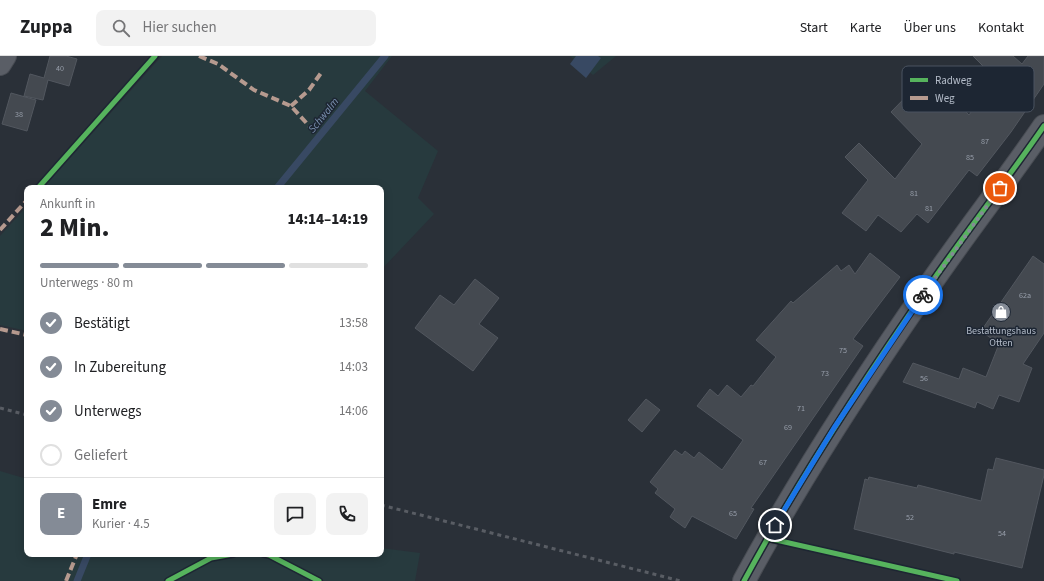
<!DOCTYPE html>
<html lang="de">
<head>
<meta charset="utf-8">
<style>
  body { margin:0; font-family:"Source Sans 3",sans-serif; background:#f2f2f2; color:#202124; height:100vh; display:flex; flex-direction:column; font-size:15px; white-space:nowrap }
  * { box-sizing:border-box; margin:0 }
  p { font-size:13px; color:#757577 }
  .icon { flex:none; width:22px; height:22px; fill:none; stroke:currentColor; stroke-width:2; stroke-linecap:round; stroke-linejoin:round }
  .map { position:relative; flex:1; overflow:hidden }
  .details { position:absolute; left:24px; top:129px; width:360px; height:372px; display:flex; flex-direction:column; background:#fff; border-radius:8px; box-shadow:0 2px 10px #0003 }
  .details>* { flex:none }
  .pin { position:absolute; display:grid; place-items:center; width:34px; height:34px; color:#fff; margin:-17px; border:2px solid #fff; border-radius:50%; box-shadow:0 1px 4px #0007 }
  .courier { position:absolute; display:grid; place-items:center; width:40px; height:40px; margin:-20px; border:3px solid #1a73e8; border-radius:50%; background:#fff; color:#222; box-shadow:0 1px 5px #0007 }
  .summary em { font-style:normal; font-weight:800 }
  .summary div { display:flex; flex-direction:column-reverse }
  .summary { display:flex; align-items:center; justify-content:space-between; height:68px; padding:0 16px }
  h1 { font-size:26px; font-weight:800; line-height:30px }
  .bar { display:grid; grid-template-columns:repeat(4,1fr); gap:6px 4px; align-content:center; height:48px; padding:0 16px }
  .bar i { height:5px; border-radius:3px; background:#e0e0e0 }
  .bar .current { background:#848b96 }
  .bar p { grid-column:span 4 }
  .line { display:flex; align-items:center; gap:10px; padding:0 16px; border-top:1px solid #e0e0e0 }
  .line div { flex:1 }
  .round { display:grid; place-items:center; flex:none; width:42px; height:42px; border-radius:8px; background:#f2f2f2 }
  ol { padding:0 16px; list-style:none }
  li { display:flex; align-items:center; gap:12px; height:44px }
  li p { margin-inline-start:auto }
  li .icon { padding:4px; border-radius:50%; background:#848b96; color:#fff; stroke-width:4 }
  li:last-child { color:#757577 }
  li i { width:22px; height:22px; border:2px solid #e0e0e0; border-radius:50% }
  header { display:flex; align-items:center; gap:24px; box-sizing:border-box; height:56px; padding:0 20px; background:#fff; border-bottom:1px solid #e0e0e0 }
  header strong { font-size:19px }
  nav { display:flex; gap:22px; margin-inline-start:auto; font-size:14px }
  .search { width:280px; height:36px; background:#f2f2f2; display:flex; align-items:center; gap:10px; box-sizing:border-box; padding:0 14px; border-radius:8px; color:#757577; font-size:15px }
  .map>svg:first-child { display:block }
  .green { fill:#273a3e }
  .water { fill:#384963 }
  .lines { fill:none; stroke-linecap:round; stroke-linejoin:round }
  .stream { stroke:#384963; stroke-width:7 }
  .building { fill:#444950; stroke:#52575f }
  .minor-casing { stroke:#484c53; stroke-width:24 }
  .minor { stroke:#5a5e66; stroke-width:22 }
  .rail { stroke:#595d64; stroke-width:3; stroke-dasharray:4 4; stroke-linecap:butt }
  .quiet { stroke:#b69a8f; stroke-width:4; stroke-dasharray:8 4; stroke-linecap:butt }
  .cycleway-casing { stroke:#1d2633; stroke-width:8 }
  .cycleway { stroke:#56b35d; stroke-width:5 }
  .done { stroke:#848b96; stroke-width:4; stroke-dasharray:0 7.2 }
  .route { stroke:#1a73e8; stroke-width:5 }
  .labels { text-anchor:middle; stroke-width:3; stroke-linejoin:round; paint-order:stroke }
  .number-label { font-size:8px; fill:#989fab }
  .poi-label { font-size:10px; fill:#b4bcc9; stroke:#1d2633 }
  .water-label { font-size:11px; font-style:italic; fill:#7c92b1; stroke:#1d2633 }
  .key { fill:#1d2633; stroke:#4a5360; stroke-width:1 }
  .key-label { font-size:11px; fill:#b4bcc9 }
</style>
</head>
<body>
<header>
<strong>Zuppa</strong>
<div class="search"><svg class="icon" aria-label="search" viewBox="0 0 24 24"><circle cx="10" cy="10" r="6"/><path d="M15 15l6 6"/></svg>Hier suchen</div>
<nav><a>Start</a><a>Karte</a><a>Über uns</a><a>Kontakt</a></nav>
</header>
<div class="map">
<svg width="1044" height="525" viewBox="0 0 1044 525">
  <rect width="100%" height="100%" fill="#2a3038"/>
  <g class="green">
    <path d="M162,0H392L365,35L438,95L418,142L434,158L381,214V132H43Z"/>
    <path d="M570,0H616L593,19Z"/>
    <path d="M27,150V275L0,269V180Z"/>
    <path d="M0,415L27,423V498H381V492L420,497L415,525H0Z"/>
  </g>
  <path class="water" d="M576,0H598L601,2L586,22L570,8Z"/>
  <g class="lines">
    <g class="stream">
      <path d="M277,132L385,0"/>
      <path d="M77,525L88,498"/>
    </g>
  </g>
  <g class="building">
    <path d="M50,0H66L77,3L69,30L48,24L43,44L24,40L30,18L44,22Z"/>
    <path d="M973,0H1013L1022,8L1028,0H1044V28L1011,76L977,120L969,114L928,167L917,158L901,176L878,159L866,175L842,157L868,124L845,101L859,87L895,123L922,88L891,56L936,10L947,23L941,29L969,59L995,22Z"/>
    <path d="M11,37L36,44L27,75L2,68Z"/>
    <path d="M870,197L900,221L853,283L863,290L751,452L754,453L736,483L692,460L685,472L670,461L675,453L655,437L658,433L650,426L675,394L682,399L685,395L694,402L699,396L722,414L743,384L697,350L710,333L718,340L727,329L741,341L751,329L753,330L776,301L756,284L791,245L793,247L837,209L841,215L849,209L855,218Z"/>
    <path d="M1033,200L1044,208V277L1023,308L1032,312L1019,346L999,339L993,353L977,346L975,352L903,326L913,307L959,323L963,312L986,321L999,288L981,275Z"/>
    <path d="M475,223L499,242L479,268L498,282L473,315L415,272L440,239L454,249Z"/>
    <path d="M646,343L660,354L642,376L628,364Z"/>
    <path d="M996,402L1044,414V419L1022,512L954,496V498L854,473L865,423L868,424L869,421L917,432L918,429L981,445L988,413L993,414Z"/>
  </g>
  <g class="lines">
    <g class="minor-casing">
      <g id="minor">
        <path d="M0,8L5,0"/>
        <path d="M744,525C799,423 863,325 929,230C966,176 1007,124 1044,70"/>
      </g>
    </g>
    <use href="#minor" class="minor"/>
    <g class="rail">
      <path d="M0,352L27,359"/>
      <path d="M381,449L681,525"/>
    </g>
    <g class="quiet">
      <path d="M199,0L218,8L254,34L291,50L311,72"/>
      <path d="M291,50L309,34L321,17"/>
      <path d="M0,174L27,144"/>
      <path d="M0,273L27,279"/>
      <path d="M66,525L77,498"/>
    </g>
    <g class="cycleway-casing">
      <g id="cycleway">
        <path d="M38,132L155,0"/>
        <path d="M767,482L957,525"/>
        <path d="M264,498L269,499L319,525"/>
        <path d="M168,525L211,502L233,498"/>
        <path d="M744,525C799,423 863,325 929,230C966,176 1007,124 1044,70"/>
      </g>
    </g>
    <use href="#cycleway" class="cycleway"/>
  </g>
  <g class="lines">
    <path class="done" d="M923,239L1000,132"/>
    <path class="route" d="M775,469L834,372L923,239"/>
  </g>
  <defs>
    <g id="shop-disc" transform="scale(1)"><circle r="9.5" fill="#848b96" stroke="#1d2633"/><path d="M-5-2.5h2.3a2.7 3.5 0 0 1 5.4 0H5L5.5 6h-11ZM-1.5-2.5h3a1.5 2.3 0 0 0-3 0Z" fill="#fff"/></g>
  </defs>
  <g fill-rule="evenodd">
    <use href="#shop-disc" x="1001" y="256"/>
  </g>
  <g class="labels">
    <g class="number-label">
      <text x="60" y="15">40</text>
      <text x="19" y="61">38</text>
      <text x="985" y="88">87</text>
      <text x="970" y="104">85</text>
      <text x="914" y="140">81</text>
      <text x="929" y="155">81</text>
      <text x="1025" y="242">62a</text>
      <text x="843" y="297">75</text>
      <text x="825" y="320">73</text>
      <text x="924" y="325">56</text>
      <text x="801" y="355">71</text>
      <text x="788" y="374">69</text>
      <text x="763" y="409">67</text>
      <text x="733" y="460">65</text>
      <text x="910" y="464">52</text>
      <text x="1002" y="480">54</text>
    </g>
    <g class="poi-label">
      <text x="1001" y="278">Bestattungshaus<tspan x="1001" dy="12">Otten</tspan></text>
    </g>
    <g class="water-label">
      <text transform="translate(323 59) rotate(-51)" y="4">Schwalm</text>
    </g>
  </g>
  <rect x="902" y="10" width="132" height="46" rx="6" class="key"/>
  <rect x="910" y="22" width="18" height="4" fill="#56b35d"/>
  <rect x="910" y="40" width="18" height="4" fill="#b69a8f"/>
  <g class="key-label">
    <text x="935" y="28">Radweg</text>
    <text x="935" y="46">Weg</text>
  </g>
</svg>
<div class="pin" style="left:1000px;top:132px;background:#ea580c"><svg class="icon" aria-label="bag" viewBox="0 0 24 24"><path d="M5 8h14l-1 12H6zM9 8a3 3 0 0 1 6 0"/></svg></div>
<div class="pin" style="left:775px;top:469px;background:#1f2937"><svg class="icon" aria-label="home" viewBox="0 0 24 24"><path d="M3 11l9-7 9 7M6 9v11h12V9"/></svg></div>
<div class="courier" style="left:923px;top:239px"><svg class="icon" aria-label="bike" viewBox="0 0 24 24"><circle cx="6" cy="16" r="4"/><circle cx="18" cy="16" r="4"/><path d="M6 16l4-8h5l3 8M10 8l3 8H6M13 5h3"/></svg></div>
<section class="details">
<div class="summary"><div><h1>2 Min.</h1><p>Ankunft in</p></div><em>14:14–14:19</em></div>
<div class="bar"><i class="current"></i><i class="current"></i><i class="current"></i><i></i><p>Unterwegs · 80 m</p></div>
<ol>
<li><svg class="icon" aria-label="check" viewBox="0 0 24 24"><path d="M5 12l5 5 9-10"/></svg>Bestätigt<p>13:58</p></li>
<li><svg class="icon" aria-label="check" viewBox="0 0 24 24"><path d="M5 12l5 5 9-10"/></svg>In Zubereitung<p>14:03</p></li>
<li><svg class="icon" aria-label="check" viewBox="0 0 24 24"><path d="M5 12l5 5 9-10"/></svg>Unterwegs<p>14:06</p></li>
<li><i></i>Geliefert</li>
</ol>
<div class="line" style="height:72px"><b class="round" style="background:#848b96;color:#fff">E</b><div><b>Emre</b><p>Kurier · 4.5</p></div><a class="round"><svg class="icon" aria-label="chat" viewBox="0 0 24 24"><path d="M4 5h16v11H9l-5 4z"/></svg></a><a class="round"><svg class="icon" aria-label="phone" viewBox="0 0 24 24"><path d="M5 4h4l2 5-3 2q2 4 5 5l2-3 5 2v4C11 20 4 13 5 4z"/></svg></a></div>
</section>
</div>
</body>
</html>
